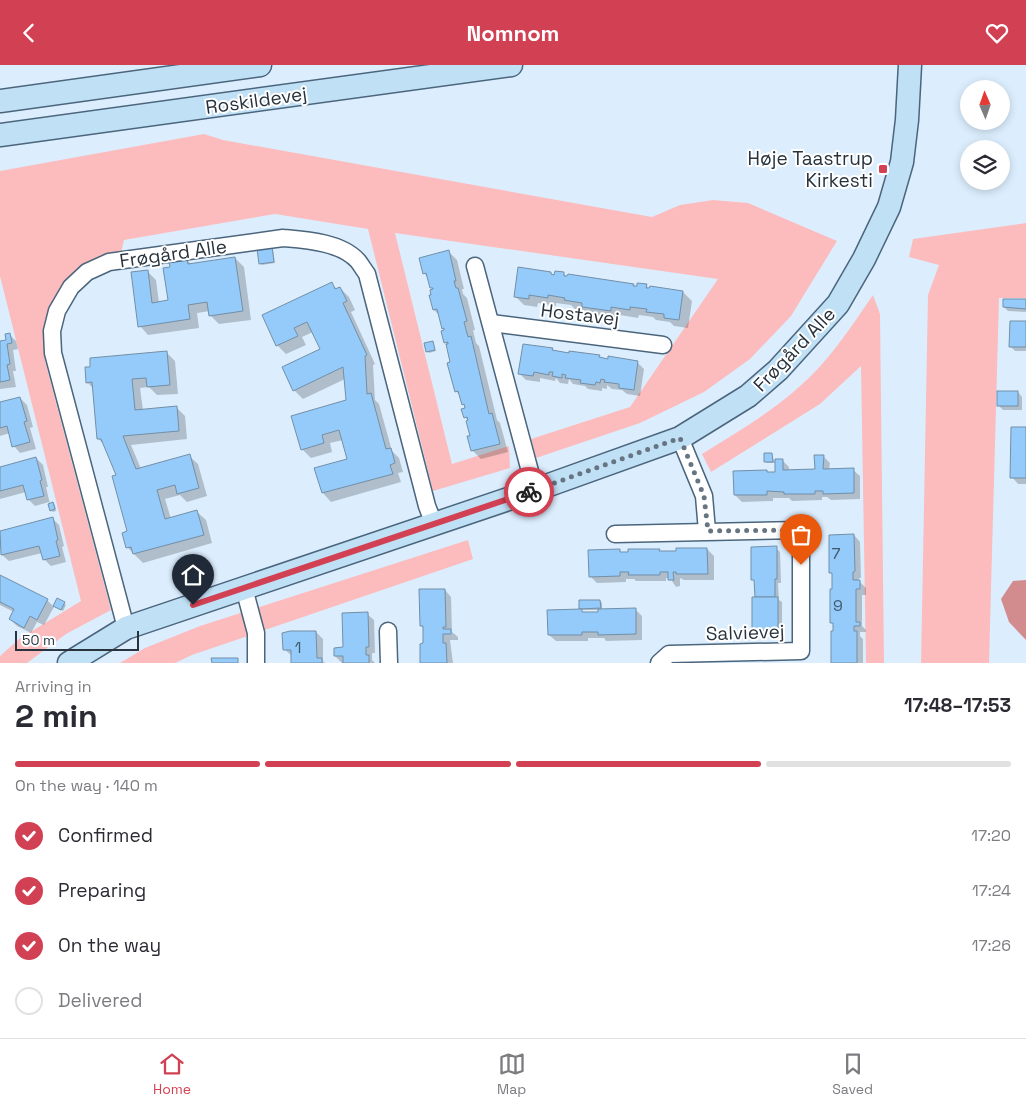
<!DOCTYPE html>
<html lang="en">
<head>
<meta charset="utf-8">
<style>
  body { margin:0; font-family:"Space Grotesk",sans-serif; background:#f7f7f7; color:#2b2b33; height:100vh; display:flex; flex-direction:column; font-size:19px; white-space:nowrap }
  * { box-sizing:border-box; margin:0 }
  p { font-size:16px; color:#7c7c81 }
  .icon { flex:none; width:28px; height:28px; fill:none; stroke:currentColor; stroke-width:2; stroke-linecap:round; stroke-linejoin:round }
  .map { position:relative; height:598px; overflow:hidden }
  .sheet { display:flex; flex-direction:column; background:#fff; flex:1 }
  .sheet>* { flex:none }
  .needle { width:32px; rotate:358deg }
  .buttons { position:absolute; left:960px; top:15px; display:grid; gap:10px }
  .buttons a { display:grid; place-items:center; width:50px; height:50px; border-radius:50%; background:#fff; box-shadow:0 2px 8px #0003; font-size:25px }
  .scale { position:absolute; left:15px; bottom:12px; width:124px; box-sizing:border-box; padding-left:5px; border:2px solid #28333d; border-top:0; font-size:14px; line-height:18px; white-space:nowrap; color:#28333d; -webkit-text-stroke:4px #fff; paint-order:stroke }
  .pin { position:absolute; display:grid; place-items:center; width:42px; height:42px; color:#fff; margin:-51px -21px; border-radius:50% 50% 50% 0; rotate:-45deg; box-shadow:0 0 5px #0007 }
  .pin .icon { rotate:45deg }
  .courier { position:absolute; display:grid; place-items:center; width:50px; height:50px; margin:-25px; border:4px solid #d14153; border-radius:50%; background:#fff; color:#222; box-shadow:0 1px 6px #0007 }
  .summary em { font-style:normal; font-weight:700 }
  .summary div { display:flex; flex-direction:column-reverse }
  .summary { display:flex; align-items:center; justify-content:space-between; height:85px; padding:0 15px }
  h1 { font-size:32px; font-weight:700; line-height:38px }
  .bar { display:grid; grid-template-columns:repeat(4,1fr); gap:8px 5px; align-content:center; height:60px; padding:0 15px }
  .bar i { height:6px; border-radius:4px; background:#e1e1e2 }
  .bar .selected { background:#d14153 }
  .bar p { grid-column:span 4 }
  ol { padding:0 15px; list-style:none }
  li { display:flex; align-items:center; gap:15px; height:55px }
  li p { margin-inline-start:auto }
  li .icon { padding:5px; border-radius:50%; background:#d14153; color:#fff; stroke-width:4 }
  li:last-child { color:#7c7c81 }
  li i { width:28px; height:28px; border:2px solid #e1e1e2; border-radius:50% }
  header { display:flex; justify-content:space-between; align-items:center; height:65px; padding:0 15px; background:#d14153; color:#fff; font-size:22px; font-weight:700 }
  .menu { display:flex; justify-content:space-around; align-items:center; height:70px; border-top:1px solid #e1e1e2; background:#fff; font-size:14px; color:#7c7c81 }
  .menu a { display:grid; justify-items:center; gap:2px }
  .menu .selected { color:#d14153 }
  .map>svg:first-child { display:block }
  .green { fill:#fcbcbd }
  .water { fill:#d38c8e }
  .shadow { fill:#0003 }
  .building { fill:#94cbfa; stroke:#738fa7 }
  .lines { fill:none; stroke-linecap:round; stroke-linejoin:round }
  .street-casing { stroke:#4b657c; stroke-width:19 }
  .secondary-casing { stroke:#4b657c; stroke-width:25 }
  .street { stroke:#fff; stroke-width:16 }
  .secondary { stroke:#c0e0f6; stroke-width:22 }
  .done { stroke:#677481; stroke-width:5; stroke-dasharray:0 9 }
  .route { stroke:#d14153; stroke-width:6 }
  .poi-dot { fill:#d14153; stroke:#fff; stroke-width:2 }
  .labels { text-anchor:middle; stroke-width:4; stroke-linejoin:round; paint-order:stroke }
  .number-label { font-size:16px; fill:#43596c }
  .street-label { font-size:19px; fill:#28333d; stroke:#fff }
  .poi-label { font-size:19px; fill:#28333d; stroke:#fff; text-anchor:end }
</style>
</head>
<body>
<header><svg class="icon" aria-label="back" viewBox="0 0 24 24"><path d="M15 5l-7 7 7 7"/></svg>Nomnom<svg class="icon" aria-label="heart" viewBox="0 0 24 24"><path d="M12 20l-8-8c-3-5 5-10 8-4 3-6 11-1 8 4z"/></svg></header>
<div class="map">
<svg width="1026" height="598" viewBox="0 0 1026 598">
  <rect width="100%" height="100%" fill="#dceefe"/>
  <g class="green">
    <path d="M204,69L223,75L652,152L680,140L713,135L748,138L837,176L791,251L750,294L704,327L640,358L536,393L531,374L630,342L718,214L395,168L452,399L509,381L510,403L433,426L368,164L275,149L124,175L121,188L71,212L54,235L47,251L45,272V296L111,545L66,569L27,598H0V591L19,574L81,536L0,211V106Z"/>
    <path d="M1026,158V233H999L989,598H921L928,230L939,200L909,192L913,174Z"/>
    <path d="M873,230L880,249L884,598H866L861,301L820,339L711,407L702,389C736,368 770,348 799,322C829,296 851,262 873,230Z"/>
    <path d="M468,475L473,494L192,590L175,598H120L145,583L200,561Z"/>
  </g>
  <path class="water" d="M1026,515V575L1009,557L1001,534L1013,516Z"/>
  <g class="shadow">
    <path d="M272,183L273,185L275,198L262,200L260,198Z"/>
    <path d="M448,186L457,195L464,224H462L463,229L467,233L475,265H473L476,278L479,281L497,355L500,358L508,387L481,394L472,385L469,357L465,352L466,342L463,339L461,332L456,326L447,279L445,277L446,266L443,263L440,251L434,245V225L431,222L429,214L424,208Z"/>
    <path d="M235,193L244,202L251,255L219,259L210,250V246L197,248L199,263L148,270L140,261L147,206L156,215L159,238L169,236L171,203L187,195L192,200Z"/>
    <path d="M551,208L553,211L564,209L568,213L633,220L636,222L646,220L650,225L683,227L692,236L688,263L674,261L670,257L656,255L653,252L639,250L638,253L620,250L619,254L592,250L588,246L575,244L571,240L556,238V241L538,238L537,242L524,240L515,231Z"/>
    <path d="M331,218L337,224L340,223L349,232L355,245L351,247L375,299L373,300L375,335L379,339L392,386L399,393L403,407L398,408L401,417L331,437L323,428L349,394L343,375L330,378L332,387L311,393L302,384L347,336L345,314L303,334L294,325L322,285L313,267L302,272L306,280L286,289L277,280Z"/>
    <path d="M1026,235V247L1008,246L1004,242Z"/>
    <path d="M1026,257V286H1015L1011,282Z"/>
    <path d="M10,270L16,276L18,284L13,285L16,306H13L16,322L0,324V277L7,276Z"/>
    <path d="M432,277L436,286L429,288L427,286Z"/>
    <path d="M552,284L555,287L599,291L602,294L637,297L644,304L640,331L627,329L622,325L612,324L607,320V324L602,323V326L588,324L585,321L573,319L569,314L568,319L560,318L556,313L555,316L540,313V317L526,315L519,308Z"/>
    <path d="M166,287L175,296L178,329L157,330L149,322L140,323L143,345L176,342L185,351L187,374L131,380L141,404L189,391L198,399L207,431L187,437L180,430L165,434L171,454L197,447L206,455L212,478L143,498L127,482L129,467L117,411L104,380L98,373L94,324L87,317Z"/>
    <path d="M1018,327L1022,332V345H1003L999,341Z"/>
    <path d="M20,333L27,340L33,362L30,363L36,384L20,388L14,381L10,368L0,371V339Z"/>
    <path d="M1026,363V419H1018L1012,412Z"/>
    <path d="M772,389L774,396L782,395L789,402V406L816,405L823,391L830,398L829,405H853L860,411V434L831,435L827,432H822V435L792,436L789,433H773V436L742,437L735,430L767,406L769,408H776V398H767L765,396Z"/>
    <path d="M36,393L43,400L48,422H46L50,439L53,438L55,440L56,446L53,447L51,445L49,437L35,441L28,434L26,427L0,434V403Z"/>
    <path d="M52,453L59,460L64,481L62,482L66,497L51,501L44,494L42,488L9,496L2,490L0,482V467Z"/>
    <path d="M854,470L860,477L861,513H859V516L866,523V530H862V561L866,565V567H860V571L863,574V598H833L835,567V560L832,557L834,510L831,507Z"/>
    <path d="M776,483L780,487L781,518H778L779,535L782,537V569H758L754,565L756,534V517L753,514Z"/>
    <path d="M707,484L714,491V515H684L680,513V521L676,522L670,513H666V516H636L634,514H626V517L597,518L590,511L619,486L622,488L659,485L662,488Z"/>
    <path d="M0,511L47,535L54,542L44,560L37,557L31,568L17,561L10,554L14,547L0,540Z"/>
    <path d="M445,525L451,532L452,567L458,572V575H450L453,598H422L424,580V563L421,561Z"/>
    <path d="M600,536L602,538V545L635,544L642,551V575L606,576L604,573H588V576H556L549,570L581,546L584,548H599V545H582L580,543Z"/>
    <path d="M64,538L66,540L63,546L55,541Z"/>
    <path d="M367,549L374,555L375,588H372V595L375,598H342L335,591L344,584Z"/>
    <path d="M316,567L323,574V596L325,598H292V591L284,584Z"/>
  </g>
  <g class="building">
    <path d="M272,181L274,197L259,199L257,184Z"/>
    <path d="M449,185L456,216H454L456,223H458L467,256L464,257L468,272L471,271L489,349L492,348L500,379L471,386L467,371H470L466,356L468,355L467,352L464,353L461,344L465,343L464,339L462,340L458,326L455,327L447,298L450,297L446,279H448V277L444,278L441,266L444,265V263L442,264L437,244L433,245L429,230H431L430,225L433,224V223H430L426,208L423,209L419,193Z"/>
    <path d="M235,192L243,246L209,251L207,237L188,240L190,254L138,262L131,207L148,205L152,238L168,235L163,203L170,202L169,196L187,194L188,199Z"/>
    <path d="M518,202L551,207V209L554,210L555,206L564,207V211H567L568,209L634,219L633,221H637V218L647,219L646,223H649L650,221L683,226L679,255L664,253V249L646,247L647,244L630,242V245L611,242V246L582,242V238L564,235L565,233L548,230V233L529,230V234L514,232Z"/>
    <path d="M332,217L335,224L340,222L347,236L343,238L367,290L365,291L367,329L371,328L386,384L391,383L395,398L390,400L393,409L322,428L314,403L347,394L339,365L322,370L324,378L301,385L291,351L346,335L343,302L293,326L282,302L320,284L307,257L294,263L298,271L276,281L262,250Z"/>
    <path d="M1003,234H1026V244L1003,242Z"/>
    <path d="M1010,256H1026V282H1009Z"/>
    <path d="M10,268L12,278L7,279L10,299L7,300L10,315L0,317V276L6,275L5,269Z"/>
    <path d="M433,276L435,285L426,287L424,278Z"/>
    <path d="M523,279L553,283L552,285L569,288V286L600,290L599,292L608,294V291L638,296L634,325L619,323V319L604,317L605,315L601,314L600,318L596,317L595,320L580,318L581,315L565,313L566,310L562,309V313L552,311L553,307H549V310L534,307L533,311L518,309Z"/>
    <path d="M167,286L170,320L147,322L146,313L132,314L135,345L177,341L179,366L123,371L136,404L190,389L199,423L177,429L175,420L157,425L165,454L197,445L204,470L133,489L131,482L126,483L122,468L127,466L112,411L116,410L101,374H97L92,317L86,318L85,302H90V293Z"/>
    <rect x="997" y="326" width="21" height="15"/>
    <path d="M20,332L27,356L24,357L30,377L12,382L7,361L0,363V337Z"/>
    <path d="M1011,362H1026V413H1010Z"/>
    <path d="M764,388H772L773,397H764Z"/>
    <path d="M814,390H824L823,404L854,403V428L823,429V426H815V429H784V427L767,426V430H734L733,406L767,405V407H775V394H783V405L815,404Z"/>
    <path d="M36,392L42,415L40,416L44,431L27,435L23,420L0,426V402Z"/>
    <path d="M53,437L55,444L50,446L48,439Z"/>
    <path d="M53,452L58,475L56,476L60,491L43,495L39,481L1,490L0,466Z"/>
    <path d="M854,469L855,506L853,507V515H860V524H856V557H860V561H854V566H857V598H831V566H833V558H830V524H832V508H829V470Z"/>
    <path d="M777,481V514H775V532H755L754,515H751V482Z"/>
    <path d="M676,483H707L708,509H676V507H673L674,515H668V507H660V510H628L629,507H620V511L589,512L588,485L620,484V487H628V484H660L659,486H676Z"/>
    <path d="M0,510L48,534L37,555L30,551L24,563L9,554L14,544L0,537Z"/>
    <path d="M419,524H445L446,562H443V564H451V569H443V578H446L447,598H420V579L423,578V561H420Z"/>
    <path d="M752,532H778V565L752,566Z"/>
    <path d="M57,533L65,537L61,545L53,541Z"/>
    <path d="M579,535H600L601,543L579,544Z"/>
    <path d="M636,543V569L598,570V567H582V570H548L547,545L582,544V547H598V544Z"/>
    <path d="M368,547L369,582H366V590H369V598H343V591H334V583L343,582L342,548Z"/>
    <path d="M290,566H316L317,593H322V598H291V585H283L282,568Z"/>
    <path d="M211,593H238V598H212Z"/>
  </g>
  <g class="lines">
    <g class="street-casing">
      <g id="street">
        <path d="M475,201L535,425"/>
        <path d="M491,258L663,280"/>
        <path d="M680,373L704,431L707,466"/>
        <path d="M615,469L801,465V586L669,589L659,598"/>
        <path d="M244,523L256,568V598"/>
        <path d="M126,563L53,288L52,266L57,246L71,222L87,207L109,197L283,173C306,175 341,177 358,196C361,200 364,205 367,209L427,441L434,459"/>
        <path d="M388,566L389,598"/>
      </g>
    </g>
    <g class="secondary-casing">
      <g id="secondary">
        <path d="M0,36L260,0"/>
        <path d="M0,70L511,0"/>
        <path d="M69,598L126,563L535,425L680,373L748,331L778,305L838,239L864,194L889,142L902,97L907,55L910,0"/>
      </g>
    </g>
    <use href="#street" class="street"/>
    <use href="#secondary" class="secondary"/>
  </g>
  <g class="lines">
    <path class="done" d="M529,427L680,373L704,431L708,466L801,465V500"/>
    <path class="route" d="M193,540L529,427"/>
  </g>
  <rect class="poi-dot" x="878" y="99" width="10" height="10" rx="2.5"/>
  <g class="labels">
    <g class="number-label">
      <text x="836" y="494">7</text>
      <text x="838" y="546">9</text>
      <text x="298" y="588">1</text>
    </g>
    <g class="street-label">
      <text transform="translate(256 35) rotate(-8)" y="7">Roskildevej</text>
      <text transform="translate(173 188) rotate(-8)" y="7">Frøgård Alle</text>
      <text transform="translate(580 249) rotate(7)" y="7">Hostavej</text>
      <text transform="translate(794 284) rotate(-46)" y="7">Frøgård Alle</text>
      <text transform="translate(745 567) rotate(-2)" y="7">Salvievej</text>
    </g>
    <g class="poi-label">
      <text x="873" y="100">Høje Taastrup<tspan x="873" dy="22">Kirkesti</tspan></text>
    </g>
  </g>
</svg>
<div class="buttons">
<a><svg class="needle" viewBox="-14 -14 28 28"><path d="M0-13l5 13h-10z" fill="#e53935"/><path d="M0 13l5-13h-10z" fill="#7c7c81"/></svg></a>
<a><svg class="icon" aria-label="layers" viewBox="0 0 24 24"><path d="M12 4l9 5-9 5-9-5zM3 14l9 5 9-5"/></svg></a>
</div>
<div class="scale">50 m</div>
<div class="pin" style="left:801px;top:500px;background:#ea580c"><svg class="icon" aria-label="bag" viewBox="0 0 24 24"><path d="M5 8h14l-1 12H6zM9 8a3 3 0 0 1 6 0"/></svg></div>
<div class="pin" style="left:193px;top:540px;background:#1f2937"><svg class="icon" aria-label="home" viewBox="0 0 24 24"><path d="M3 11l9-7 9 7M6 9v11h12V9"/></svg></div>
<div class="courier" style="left:529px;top:427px"><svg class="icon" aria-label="bike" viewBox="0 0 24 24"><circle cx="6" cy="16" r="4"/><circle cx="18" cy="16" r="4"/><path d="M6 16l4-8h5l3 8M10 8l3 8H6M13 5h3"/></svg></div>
</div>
<section class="sheet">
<div class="summary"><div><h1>2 min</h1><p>Arriving in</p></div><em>17:48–17:53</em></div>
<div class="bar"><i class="selected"></i><i class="selected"></i><i class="selected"></i><i></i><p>On the way · 140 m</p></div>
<ol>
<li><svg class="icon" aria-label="check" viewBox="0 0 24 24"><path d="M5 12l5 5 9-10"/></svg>Confirmed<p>17:20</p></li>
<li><svg class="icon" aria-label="check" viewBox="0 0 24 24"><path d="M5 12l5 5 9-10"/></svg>Preparing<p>17:24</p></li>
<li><svg class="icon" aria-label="check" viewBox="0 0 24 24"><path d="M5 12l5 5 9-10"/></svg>On the way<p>17:26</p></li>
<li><i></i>Delivered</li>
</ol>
</section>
<nav class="menu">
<a class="selected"><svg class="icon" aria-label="home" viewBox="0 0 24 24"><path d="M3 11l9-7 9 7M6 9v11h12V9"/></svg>Home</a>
<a><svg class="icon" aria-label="map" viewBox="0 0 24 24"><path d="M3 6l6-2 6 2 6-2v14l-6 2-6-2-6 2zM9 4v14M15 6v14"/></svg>Map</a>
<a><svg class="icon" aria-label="saved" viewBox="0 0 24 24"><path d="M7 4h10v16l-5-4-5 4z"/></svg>Saved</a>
</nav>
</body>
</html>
